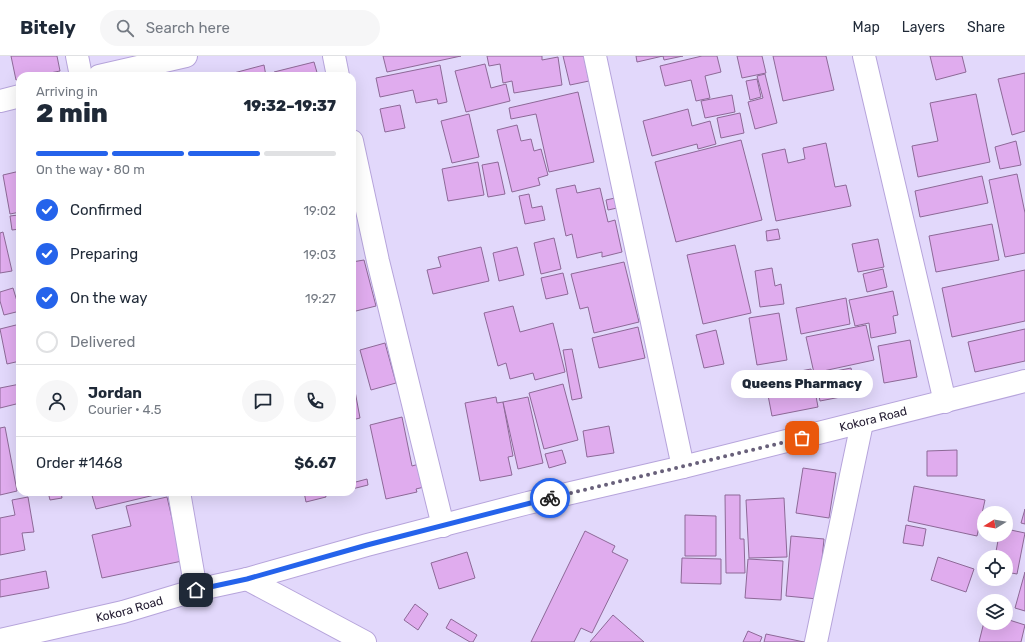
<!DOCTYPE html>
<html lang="en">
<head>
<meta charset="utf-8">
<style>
  body { margin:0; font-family:Rubik,sans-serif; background:#f6f6f7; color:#1f2937; height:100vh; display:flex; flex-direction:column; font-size:15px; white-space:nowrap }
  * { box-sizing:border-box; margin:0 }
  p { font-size:13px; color:#747a83 }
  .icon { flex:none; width:22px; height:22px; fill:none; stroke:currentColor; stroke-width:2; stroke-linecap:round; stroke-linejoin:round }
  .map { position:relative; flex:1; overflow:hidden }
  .side { position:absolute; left:16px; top:16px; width:340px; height:424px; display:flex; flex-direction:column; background:#fff; border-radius:12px; box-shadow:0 4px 16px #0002 }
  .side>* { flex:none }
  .needle { width:26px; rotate:259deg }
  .tools { position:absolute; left:977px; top:450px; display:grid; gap:8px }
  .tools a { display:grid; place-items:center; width:36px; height:36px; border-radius:50%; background:#fff; box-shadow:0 4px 16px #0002; font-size:20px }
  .pin { position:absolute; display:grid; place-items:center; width:34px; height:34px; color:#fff; margin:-17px; border-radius:8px; box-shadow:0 2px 6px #0006 }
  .courier { position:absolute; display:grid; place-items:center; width:40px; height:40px; margin:-20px; border:3px solid #2563eb; border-radius:50%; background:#fff; color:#222; box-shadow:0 1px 5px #0007 }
  .bubble { position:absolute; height:28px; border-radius:14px; background:#fff; box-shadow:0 4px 16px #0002; font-size:13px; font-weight:800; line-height:28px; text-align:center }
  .summary em { font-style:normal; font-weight:800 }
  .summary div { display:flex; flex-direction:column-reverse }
  .summary { display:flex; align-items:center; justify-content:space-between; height:68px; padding:0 20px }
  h1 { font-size:26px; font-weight:800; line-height:30px }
  .bar { display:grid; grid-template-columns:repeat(4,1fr); gap:6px 4px; align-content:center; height:48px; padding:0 20px }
  .bar i { height:5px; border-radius:3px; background:#e0e1e3 }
  .bar .selected { background:#2563eb }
  .bar p { grid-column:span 4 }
  .line { display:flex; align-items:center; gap:10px; padding:0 20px; border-top:1px solid #e0e1e3 }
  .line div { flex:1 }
  .round { display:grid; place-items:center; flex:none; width:42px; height:42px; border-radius:21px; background:#f6f6f7 }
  ol { padding:0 20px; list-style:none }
  li { display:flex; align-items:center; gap:12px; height:44px }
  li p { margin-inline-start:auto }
  li .icon { padding:4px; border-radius:50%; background:#2563eb; color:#fff; stroke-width:4 }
  li:last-child { color:#747a83 }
  li i { width:22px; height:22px; border:2px solid #e0e1e3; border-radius:50% }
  header { display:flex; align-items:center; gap:24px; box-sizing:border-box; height:56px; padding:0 20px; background:#fff; border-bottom:1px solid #e0e1e3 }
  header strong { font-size:19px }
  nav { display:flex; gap:22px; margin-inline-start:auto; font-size:14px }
  .search { width:280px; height:36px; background:#f6f6f7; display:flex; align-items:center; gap:10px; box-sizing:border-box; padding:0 14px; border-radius:22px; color:#747a83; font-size:15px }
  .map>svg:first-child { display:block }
  .building { fill:#e0acee; stroke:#8d6997 }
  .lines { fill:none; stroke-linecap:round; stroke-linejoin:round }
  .street-casing { stroke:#b6a4db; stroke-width:24 }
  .secondary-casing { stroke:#b6a4db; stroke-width:24 }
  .street { stroke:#fff; stroke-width:22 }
  .secondary { stroke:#fff; stroke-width:22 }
  .done { stroke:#68607a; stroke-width:4; stroke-dasharray:0 7.2 }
  .route { stroke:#2563eb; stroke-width:5 }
  .labels { text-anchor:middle; stroke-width:3; stroke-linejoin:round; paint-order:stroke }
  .street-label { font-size:12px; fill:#272035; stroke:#e2d8fb }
</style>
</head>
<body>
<header>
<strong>Bitely</strong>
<div class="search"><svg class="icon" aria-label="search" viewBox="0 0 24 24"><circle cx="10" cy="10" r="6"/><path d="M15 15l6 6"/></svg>Search here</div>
<nav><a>Map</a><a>Layers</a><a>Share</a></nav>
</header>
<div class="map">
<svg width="1025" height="586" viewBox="0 0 1025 586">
  <rect width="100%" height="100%" fill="#e2d8fb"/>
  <g class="building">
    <path d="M11,0H57L60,15L35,20H20V23L16,24Z"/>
    <path d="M383,0H461L387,16Z"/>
    <path d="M487,0H542V4L558,1L562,29L514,37L512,25L503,27L500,8L489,10Z"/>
    <path d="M563,0H584L589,25L570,29Z"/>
    <path d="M636,0H683L664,4L663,0L637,6Z"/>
    <path d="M702,0H717L721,16L705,20L710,42L696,45L691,24L665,30L660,10Z"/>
    <path d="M737,0H762L766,17L742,22Z"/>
    <path d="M773,0H826L834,34L783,45Z"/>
    <path d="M930,0H962L966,16L936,24Z"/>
    <path d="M314,6L318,20H275L274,16Z"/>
    <path d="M485,8L491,32L506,28L510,45L466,56L455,15Z"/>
    <path d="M264,9L266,20H231L230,18Z"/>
    <path d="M440,9L447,46L438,48L437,43L416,47L413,34L380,41L376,22Z"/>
    <path d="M1025,17V75L1012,79L998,23Z"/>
    <path d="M765,18L777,67L755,73L748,46L763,42L757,20Z"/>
    <path d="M757,23L761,41L750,44L746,25Z"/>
    <path d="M578,36L594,106L549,116L536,58L511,63L509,52Z"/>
    <path d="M976,38L990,106L918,121L912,90L938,85L930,47Z"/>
    <path d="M732,39L735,56L705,62L701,45Z"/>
    <path d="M400,49L405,72L385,76L380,53Z"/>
    <path d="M688,53L692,70L710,65L716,88L698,93L697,88L652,100L643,65Z"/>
    <path d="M740,57L744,77L721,82L717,62Z"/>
    <path d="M469,58L479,101L452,107L441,65Z"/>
    <path d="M517,69L521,85L531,83L534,95L541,93L548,119L538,122L540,129L512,136L497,74Z"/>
    <path d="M741,84L762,164L676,186L655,106Z"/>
    <path d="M1016,85L1021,109L1000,113L995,91Z"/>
    <path d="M826,87L835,131L846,129L851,150L776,165L762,98L785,93L788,107L805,103L803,92Z"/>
    <path d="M478,106L484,139L448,145L442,113Z"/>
    <path d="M498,106L505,138L488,141L482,109Z"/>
    <path d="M20,115V156L10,158L3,119Z"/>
    <path d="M1017,118L1025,157V197L1005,201L989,124Z"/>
    <path d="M982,120L988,147L920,161L915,135Z"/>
    <path d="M575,129L577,137L600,132L608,166L615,164L622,196L602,201V196L577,202L572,178L566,180L556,133Z"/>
    <path d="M529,138L532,152L542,150L545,164L525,168L519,140Z"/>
    <path d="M615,142L617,152L608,154L606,144Z"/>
    <path d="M18,159L20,173L12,174L10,160Z"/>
    <path d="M992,168L999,204L936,216L929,180Z"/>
    <path d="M778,173L780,183L767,185L766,175Z"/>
    <path d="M3,176L12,215L0,217V177Z"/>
    <path d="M554,182L561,213L541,218L534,187Z"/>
    <path d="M878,183L884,211L858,216L852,188Z"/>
    <path d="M735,189L751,257L703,268L687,199Z"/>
    <path d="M481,191L489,225L433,238L427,214L441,211L438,201Z"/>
    <path d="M517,191L524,219L499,225L493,197Z"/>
    <path d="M364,204L376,250L352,256V206Z"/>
    <path d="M624,206L639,266L594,277L588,251L580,253L571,218Z"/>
    <path d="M772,212L775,230L781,228L784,248L760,251L755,215Z"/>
    <path d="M883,213L887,231L867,236L863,218Z"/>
    <path d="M1025,214V265L952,281L942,232Z"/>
    <path d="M563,217L568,238L546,243L541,222Z"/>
    <path d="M13,232L20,255L4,259L0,245V236Z"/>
    <path d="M893,235L898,259L893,260L896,277L871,282L869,267L855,270L849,244Z"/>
    <path d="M846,242L850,268L801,278L796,252Z"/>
    <path d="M513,250L520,276L553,267L565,316L535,324L533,317L510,323L506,307L498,310L484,257Z"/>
    <path d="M779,257L787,304L757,309L749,262Z"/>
    <path d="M20,268V305L7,308L0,273Z"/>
    <path d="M866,269L874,304L814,317L806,281Z"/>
    <path d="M638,271L645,302L599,312L592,282Z"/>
    <path d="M1025,273V305L975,316L968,286Z"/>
    <path d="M716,274L724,308L704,312L696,279Z"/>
    <path d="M910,284L917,321L884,327L878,290Z"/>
    <path d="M385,287L396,327L371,334L360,294Z"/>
    <path d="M572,293L582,342L572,344L563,294Z"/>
    <path d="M851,312L856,338L820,345L815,319Z"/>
    <path d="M811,313L818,351L772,360L766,329L791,324L790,317Z"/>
    <path d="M352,319L360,362L352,364Z"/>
    <path d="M20,328V347L0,352V332Z"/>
    <path d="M563,328L578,384L544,393L529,337Z"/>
    <path d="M496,341L497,347L503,346L513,400L508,401L512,419L480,425L465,347Z"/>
    <path d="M528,341L543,407L518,413L503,346Z"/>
    <path d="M402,361L412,410L419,408L424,431L416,433L417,436L386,443L370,369Z"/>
    <path d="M609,370L614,397L587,401L583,375Z"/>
    <path d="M5,371L17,435L0,439V372Z"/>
    <path d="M562,394L566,407L549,412L545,398Z"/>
    <path d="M957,394V420H927V395Z"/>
    <path d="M803,412L836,417L829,462L796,457Z"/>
    <path d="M367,423L368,429L352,433V427Z"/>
    <path d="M914,430L985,444L977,480L908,465Z"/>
    <path d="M48,436H61L62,442L50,444Z"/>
    <path d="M91,436H162L163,437L96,453Z"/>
    <path d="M304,436H325L326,441L306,446Z"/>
    <path d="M725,439H740V483H744L745,517H726Z"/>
    <path d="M28,441L34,476L22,477L25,494L0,499V462L15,459L12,444Z"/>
    <path d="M167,441L182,505L102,522L92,479L131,470L126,450Z"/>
    <path d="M784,442L787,501L749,502L746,444Z"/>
    <path d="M1025,453V468L1021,467Z"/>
    <path d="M685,459L716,460V500H685Z"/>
    <path d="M906,469L926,473L923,490L903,487Z"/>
    <path d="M1006,473L1025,477L1017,518L1006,516V501H995L999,479H1006Z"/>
    <path d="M585,475L615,490L612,496L628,504L592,577L581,572L574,586H531Z"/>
    <path d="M791,480L824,483L818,543L786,540Z"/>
    <path d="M467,496L475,522L439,533L431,507Z"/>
    <path d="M938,501L974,513L966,536L931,524Z"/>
    <path d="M682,502L721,503V528L681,527Z"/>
    <path d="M748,503L783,505L781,544L745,542Z"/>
    <path d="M46,515L49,532L0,541V524Z"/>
    <path d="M1025,516V555L1015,552Z"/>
    <path d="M415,548L428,558L418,574L404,564Z"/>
    <path d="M613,559L644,586H590Z"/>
    <path d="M451,563L477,579L473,586H470L446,572Z"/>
    <path d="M1006,563L1025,569L1021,586H979L984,566V567H1006Z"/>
    <path d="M748,575L762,581L760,586H743Z"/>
    <path d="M766,578L804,586H764Z"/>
  </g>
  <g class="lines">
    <g class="street-casing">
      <g id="street">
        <path d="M77,0L81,20"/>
        <path d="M334,0L338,20"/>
        <path d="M595,0L683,411"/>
        <path d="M864,0L945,346"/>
        <path d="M99,20L186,0"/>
        <path d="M0,45L20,40"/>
        <path d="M352,85L378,205L443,470"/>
        <path d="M179,436L196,534"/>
        <path d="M247,523L365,586"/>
        <path d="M816,586L862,367"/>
      </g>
    </g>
    <g class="secondary-casing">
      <g id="secondary">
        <path id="s1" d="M0,584L123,556L196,534L247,523L367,489L528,447L683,411L1025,325"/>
      </g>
    </g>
    <use href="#street" class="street"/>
    <use href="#secondary" class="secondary"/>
  </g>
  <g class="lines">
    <path class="done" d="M550,442L802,382"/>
    <path class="route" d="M196,534L247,523L367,489L550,442"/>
  </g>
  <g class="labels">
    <g class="street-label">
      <text dy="4" stroke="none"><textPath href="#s1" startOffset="901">Kokora Road</textPath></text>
      <text dy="4" stroke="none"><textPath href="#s1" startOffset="133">Kokora Road</textPath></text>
    </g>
  </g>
</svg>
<div class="tools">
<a><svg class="needle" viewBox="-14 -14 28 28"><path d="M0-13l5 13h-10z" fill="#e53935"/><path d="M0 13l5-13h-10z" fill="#747a83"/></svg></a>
<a><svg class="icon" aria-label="locate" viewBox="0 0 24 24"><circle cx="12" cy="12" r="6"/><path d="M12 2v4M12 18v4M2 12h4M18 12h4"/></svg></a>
<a><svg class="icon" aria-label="layers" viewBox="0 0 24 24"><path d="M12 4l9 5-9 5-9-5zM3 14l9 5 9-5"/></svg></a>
</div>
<div class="pin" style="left:802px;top:382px;background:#ea580c"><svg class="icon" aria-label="bag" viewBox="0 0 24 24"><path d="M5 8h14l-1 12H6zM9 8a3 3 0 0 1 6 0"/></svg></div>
<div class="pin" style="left:196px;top:534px;background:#1f2937"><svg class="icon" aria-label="home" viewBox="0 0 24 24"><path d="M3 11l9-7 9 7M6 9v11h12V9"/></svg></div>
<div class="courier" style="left:550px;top:442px"><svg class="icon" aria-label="bike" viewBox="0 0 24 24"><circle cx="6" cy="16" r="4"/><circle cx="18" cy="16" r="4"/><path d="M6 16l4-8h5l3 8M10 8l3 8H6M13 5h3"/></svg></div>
<div class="bubble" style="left:731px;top:314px;width:142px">Queens Pharmacy</div>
<section class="side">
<div class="summary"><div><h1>2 min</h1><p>Arriving in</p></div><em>19:32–19:37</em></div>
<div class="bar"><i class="selected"></i><i class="selected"></i><i class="selected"></i><i></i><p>On the way · 80 m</p></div>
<ol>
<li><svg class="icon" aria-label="check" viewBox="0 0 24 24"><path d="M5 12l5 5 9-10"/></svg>Confirmed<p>19:02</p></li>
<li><svg class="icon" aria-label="check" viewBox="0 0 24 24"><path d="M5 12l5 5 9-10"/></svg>Preparing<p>19:03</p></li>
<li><svg class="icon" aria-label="check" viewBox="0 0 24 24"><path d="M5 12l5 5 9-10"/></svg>On the way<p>19:27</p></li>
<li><i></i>Delivered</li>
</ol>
<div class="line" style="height:72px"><a class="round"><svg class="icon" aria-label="person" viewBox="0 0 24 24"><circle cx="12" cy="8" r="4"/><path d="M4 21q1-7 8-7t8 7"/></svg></a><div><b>Jordan</b><p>Courier · 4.5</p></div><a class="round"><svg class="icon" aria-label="chat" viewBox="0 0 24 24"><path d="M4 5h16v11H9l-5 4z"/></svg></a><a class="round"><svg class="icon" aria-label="phone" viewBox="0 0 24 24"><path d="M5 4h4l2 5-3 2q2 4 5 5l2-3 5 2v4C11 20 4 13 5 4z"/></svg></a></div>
<div class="line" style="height:52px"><div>Order #1468</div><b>$6.67</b></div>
</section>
</div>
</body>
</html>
